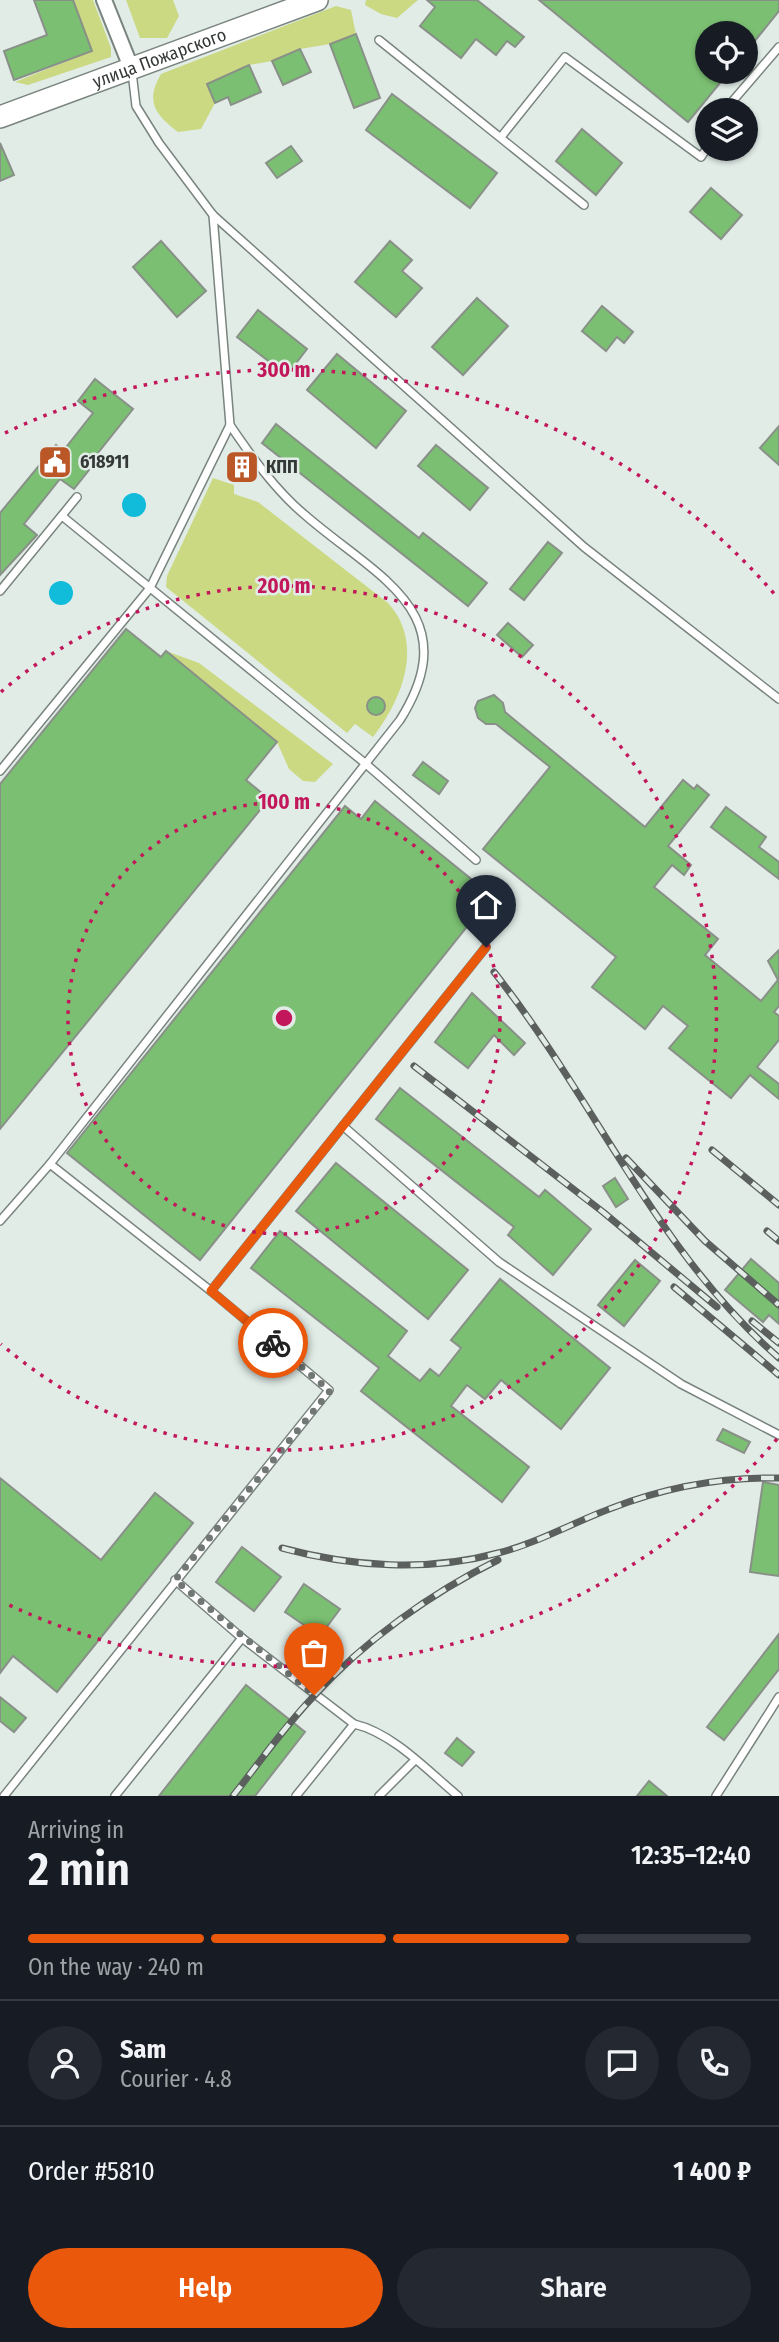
<!DOCTYPE html>
<html lang="en">
<head>
<meta charset="utf-8">
<style>
  body { margin:0; font-family:"Fira Sans Condensed",sans-serif; background:#242831; color:#f1f3f6; height:100vh; display:flex; flex-direction:column; font-size:26px; white-space:nowrap }
  * { box-sizing:border-box; margin:0 }
  p { font-size:23px; color:#9ea1a6 }
  .icon { flex:none; width:38px; height:38px; fill:none; stroke:currentColor; stroke-width:2; stroke-linecap:round; stroke-linejoin:round }
  .map { position:relative; height:1796px; overflow:hidden }
  .side { display:flex; flex-direction:column; background:#171b24; flex:1 }
  .side>* { flex:none }
  .fabs { position:absolute; left:695px; top:21px; display:grid; gap:14px }
  .fabs a { display:grid; place-items:center; width:63px; height:63px; border-radius:50%; background:#171b24; box-shadow:0 2px 5px #0004; font-size:35px }
  .pin { position:absolute; display:grid; place-items:center; width:60px; height:60px; color:#fff; margin:-72px -30px; border-radius:50% 50% 50% 0; rotate:-45deg; box-shadow:0 0 7px #0007 }
  .pin .icon { rotate:45deg }
  .courier { position:absolute; display:grid; place-items:center; width:70px; height:70px; margin:-35px; border:5px solid #ea580c; border-radius:50%; background:#fff; color:#222; box-shadow:0 2px 9px #0007 }
  .head em { font-style:normal; font-weight:600 }
  .head div { display:flex; flex-direction:column-reverse }
  .head { display:flex; align-items:center; justify-content:space-between; height:119px; padding:0 28px }
  h1 { font-size:46px; font-weight:600; line-height:52px }
  .bar { display:grid; grid-template-columns:repeat(4,1fr); gap:10px 7px; align-content:center; height:84px; padding:0 28px }
  .bar i { height:9px; border-radius:5px; background:#363941 }
  .bar .on { background:#ea580c }
  .bar p { grid-column:span 4 }
  .line { display:flex; align-items:center; gap:18px; padding:0 28px; border-top:2px solid #363941 }
  .line div { flex:1 }
  .round { display:grid; place-items:center; flex:none; width:74px; height:74px; border-radius:37px; background:#242831 }
  .cta { display:flex; gap:14px; margin-top:auto; padding:14px 28px }
  .cta a { flex:1; height:80px; border-radius:42px; background:#ea580c; color:#fff; font-size:28px; font-weight:600; line-height:80px; text-align:center }
  .cta a+a { background:#242831; color:#f1f3f6 }
  .map>svg:first-child { display:block }
  .green { fill:#cad982 }
  .water { fill:#11bbda }
  .building { fill:#7bbf72; stroke:#899088; stroke-width:2 }
  .lines { fill:none; stroke-linecap:round; stroke-linejoin:round }
  .lane-casing { stroke:#7a847f; stroke-width:10 }
  .street-casing { stroke:#7a847f; stroke-width:18 }
  .secondary-casing { stroke:#7a847f; stroke-width:24 }
  .lane { stroke:#fff; stroke-width:7 }
  .street { stroke:#fff; stroke-width:14 }
  .secondary { stroke:#fff; stroke-width:21 }
  .rail-casing { stroke:#5b605e; stroke-width:7 }
  .rail { stroke:#e1ece7; stroke-width:4.5; stroke-dasharray:13; stroke-linecap:butt }
  .done { stroke:#717774; stroke-width:7; stroke-dasharray:0 12.6 }
  .route { stroke:#ea580c; stroke-width:9 }
  .ring { fill:none; stroke:#c2185b; stroke-width:3.5; stroke-dasharray:3.5 7 }
  .labels { text-anchor:middle; stroke-width:5; stroke-linejoin:round; paint-order:stroke }
  .street-label { font-size:18px; fill:#343836; stroke:#e1ece7 }
  .poi-label { font-size:18px; font-weight:bold; fill:#343836; stroke:#e1ece7; text-anchor:start }
  .centre { fill:#c2185b; stroke:#e1ece7; stroke-width:3.5 }
  .ring-label { font-size:21px; text-anchor:middle; font-weight:bold; fill:#c2185b; stroke:#e1ece7; stroke-width:5; stroke-linejoin:round; paint-order:stroke }
</style>
</head>
<body>
<div class="map">
<svg width="779" height="1796" viewBox="0 0 779 1796">
  <rect width="100%" height="100%" fill="#e1ece7"/>
  <g class="green">
    <path d="M73,0H93L111,48V57L28,85L15,82L92,51Z"/>
    <path d="M126,0H173L179,16L167,38H140Z"/>
    <path d="M366,0H418L397,18L381,14L365,5Z"/>
    <path d="M336,6L351,10L356,34L330,44L300,49L272,61L249,65L207,84L215,103L201,129L178,132C155,114 145,102 161,74Z"/>
    <path d="M213,478L234,485V494L258,502L388,603C425,643 402,700 373,737L355,724L347,733L166,587L167,576Z"/>
    <path d="M166,651L199,663L333,764L315,782L303,781L289,769L277,742Z"/>
  </g>
  <g class="water">
    <circle cx="134" cy="505" r="12"/>
    <circle cx="61" cy="593" r="12"/>
  </g>
  <g class="building">
    <path d="M34,0H73L92,51L14,80L4,51L47,35Z"/>
    <path d="M427,0H477L524,37L515,47L507,41L496,55L476,39L461,58L420,26L435,7Z"/>
    <path d="M539,0H779V11L746,52V33H707V72H729L688,122Z"/>
    <path d="M356,34L380,98L354,108L330,44Z"/>
    <path d="M300,49L311,72L283,85L272,61Z"/>
    <path d="M249,65L261,92L231,105L228,97L215,103L207,84Z"/>
    <path d="M392,94L497,173L470,208L366,130Z"/>
    <path d="M582,129L622,163L596,195L556,161Z"/>
    <path d="M0,143L14,175L0,181Z"/>
    <path d="M291,146L302,161L277,178L266,163Z"/>
    <path d="M711,188L742,215L721,239L690,212Z"/>
    <path d="M161,241L206,291L177,317L133,267Z"/>
    <path d="M390,241L412,260L402,271L422,288L396,317L355,282Z"/>
    <path d="M477,298L508,326L463,375L432,347Z"/>
    <path d="M602,306L633,332L624,343L617,337L606,351L582,331Z"/>
    <path d="M258,310L307,349L287,375L237,337Z"/>
    <path d="M337,354L406,411L376,448L307,390Z"/>
    <path d="M95,379L133,409L86,468L89,470L74,489L60,479L24,524L37,535L0,575V513L56,445L63,451L93,413L78,401Z"/>
    <path d="M276,424L419,538L423,533L487,583L468,606L262,443Z"/>
    <path d="M779,426V465L760,448Z"/>
    <path d="M436,445L488,488L470,510L418,466Z"/>
    <path d="M548,542L562,553L524,600L510,589Z"/>
    <path d="M508,623L533,645L522,657L497,635Z"/>
    <path d="M126,629L161,657L166,651L277,742L246,780L269,799L0,1129V784Z"/>
    <path d="M494,695L503,703L505,712L645,827L683,780L694,789L697,785L709,795L668,846L691,865L684,875L672,865L654,887L718,939L705,955L761,1001L778,980L768,961L779,950V1006L774,1012L779,1016V1040L757,1067L779,1084V1099L750,1075L731,1098L669,1048L688,1026L663,1006L645,1029L592,987L616,957L483,849L550,767L496,724H486L478,718L475,708L478,701Z"/>
    <circle cx="376" cy="706" r="9"/>
    <path d="M423,762L448,781L439,794L413,775Z"/>
    <path d="M375,801L481,887L467,904L478,913L200,1260L67,1153L345,806L361,819Z"/>
    <path d="M726,807L766,837L759,847L779,862V879L711,827Z"/>
    <path d="M472,993L525,1043L514,1055L494,1035L468,1068L435,1042Z"/>
    <path d="M400,1088L539,1197L545,1190L591,1229L553,1275L508,1235L514,1227L376,1119Z"/>
    <path d="M336,1163L468,1270L428,1319L296,1211Z"/>
    <path d="M615,1178L628,1199L616,1207L603,1186Z"/>
    <path d="M280,1231L407,1331L388,1356L420,1381L430,1369L439,1376L461,1348L451,1340L500,1279L610,1368L561,1429L501,1380L485,1399L467,1385L451,1406L529,1467L502,1502L361,1391L379,1368L251,1268Z"/>
    <path d="M751,1259L779,1283V1324L769,1315L763,1322L725,1290Z"/>
    <path d="M635,1260L660,1281L624,1326L598,1305Z"/>
    <path d="M723,1429L750,1442L744,1453L717,1440Z"/>
    <path d="M0,1478L101,1560L155,1493L193,1523L57,1692L13,1656L0,1673Z"/>
    <path d="M763,1482L779,1485V1576L750,1572Z"/>
    <path d="M242,1547L281,1577L254,1611L216,1582Z"/>
    <path d="M304,1584L340,1609L320,1636L285,1612Z"/>
    <path d="M779,1634V1669L724,1740L707,1727Z"/>
    <path d="M246,1685L305,1732L255,1796H159Z"/>
    <path d="M0,1697L26,1718L14,1732L0,1721Z"/>
    <path d="M457,1738L474,1752L462,1766L445,1753Z"/>
    <path d="M649,1781L667,1796H637Z"/>
  </g>
  <g class="lines">
    <g class="lane-casing">
      <g id="lane">
        <path d="M379,40L584,205"/>
        <path d="M132,72L136,106L159,143L213,215L584,547L779,699"/>
        <path d="M725,110L779,47"/>
        <path d="M501,137L565,57L701,157L707,148"/>
        <path d="M62,516L366,764L476,860"/>
        <path d="M0,591L77,497"/>
        <path d="M0,771L150,588L230,425L213,215"/>
        <path d="M343,1126L499,1262L681,1384L779,1435"/>
        <path d="M0,1221L50,1164L400,720C468,612 376,577 305,515C276,491 251,456 230,425"/>
        <path d="M211,1291L486,947"/>
        <path d="M175,1580L242,1638L354,1724L296,1796"/>
        <path d="M354,1724C393,1733 428,1771 458,1796"/>
        <path d="M4,1796L329,1390L211,1291L50,1164"/>
        <path d="M115,1796L242,1638"/>
        <path d="M379,1796L415,1760"/>
        <path d="M716,1796L779,1697"/>
      </g>
    </g>
    <g class="street-casing">
      <path id="street" d="M104,0L132,70"/>
    </g>
    <g class="secondary-casing">
      <g id="secondary">
        <path id="s1" d="M0,117L317,0"/>
      </g>
    </g>
    <use href="#lane" class="lane"/>
    <use href="#street" class="street"/>
    <use href="#secondary" class="secondary"/>
    <g class="rail-casing">
      <g id="rail">
        <path d="M494,972C594,1098 656,1251 779,1358"/>
        <path d="M414,1066L603,1212L717,1307"/>
        <path d="M712,1150L779,1205"/>
        <path d="M626,1158L705,1241L779,1305"/>
        <path d="M767,1231L779,1241"/>
        <path d="M674,1287L779,1375"/>
        <path d="M752,1321L779,1343"/>
        <path d="M282,1548C352,1567 428,1572 498,1553C538,1543 574,1522 612,1508C666,1487 722,1477 779,1478"/>
        <path d="M233,1796C259,1763 284,1727 314,1696C364,1641 431,1593 498,1560"/>
      </g>
    </g>
    <use href="#rail" class="rail"/>
  </g>
  <g class="lines">
    <path class="done" d="M273,1343L330,1391L175,1580L314,1695"/>
    <path class="route" d="M273,1343L211,1291L486,947"/>
  </g>
  <g class="ring">
    <circle cx="284" cy="1018" r="216"/>
    <path d="M1 692A432 432 0 1 1 1 1344"/>
    <path d="M777 1439A648 648 0 0 1 5 1603M5 433A648 648 0 0 1 777 597"/>
  </g>
  <defs>
    <g id="civic-square" transform="scale(1.75)"><rect x="-9" y="-9" width="18" height="18" rx="4" fill="#bb5627" stroke="#e1ece7"/><path d="M-.6-6.5H3V-4.5H.6V-3L4-1V1h2V6H-6V1h2V-1L-.6-3ZM-1.2 2.5V6h2.4V2.5Z" fill="#fff"/></g>
    <g id="building-square" transform="scale(1.75)"><rect x="-9" y="-9" width="18" height="18" rx="4" fill="#bb5627" stroke="#e1ece7"/><path d="M-4-6H4V6H1V3H-1V6H-4ZM-2.5-4.3h1.7v1.8h-1.7ZM.8-4.3h1.7v1.8H.8ZM-2.5-1h1.7V.8h-1.7ZM.8-1h1.7V.8H.8Z" fill="#fff"/></g>
  </defs>
  <g fill-rule="evenodd">
    <use href="#civic-square" x="55" y="462"/>
    <use href="#building-square" x="242" y="467"/>
  </g>
  <g class="labels">
    <g class="street-label">
      <text dy="6" stroke="none"><textPath href="#s1" startOffset="170">улица Пожарского</textPath></text>
    </g>
    <g class="poi-label">
      <text x="80" y="468">618911</text>
      <text x="266" y="473">КПП</text>
    </g>
  </g>
  <circle cx="284" cy="1018" r="10" class="centre"/>
  <g class="ring-label">
    <text x="284" y="377">300 m</text>
    <text x="284" y="593">200 m</text>
    <text x="284" y="809">100 m</text>
  </g>
</svg>
<div class="fabs">
<a><svg class="icon" aria-label="locate" viewBox="0 0 24 24"><circle cx="12" cy="12" r="6"/><path d="M12 2v4M12 18v4M2 12h4M18 12h4"/></svg></a>
<a><svg class="icon" aria-label="layers" viewBox="0 0 24 24"><path d="M12 4l9 5-9 5-9-5zM3 14l9 5 9-5"/></svg></a>
</div>
<div class="pin" style="left:314px;top:1695px;background:#ea580c"><svg class="icon" aria-label="bag" viewBox="0 0 24 24"><path d="M5 8h14l-1 12H6zM9 8a3 3 0 0 1 6 0"/></svg></div>
<div class="pin" style="left:486px;top:947px;background:#1f2937"><svg class="icon" aria-label="home" viewBox="0 0 24 24"><path d="M3 11l9-7 9 7M6 9v11h12V9"/></svg></div>
<div class="courier" style="left:273px;top:1343px"><svg class="icon" aria-label="bike" viewBox="0 0 24 24"><circle cx="6" cy="16" r="4"/><circle cx="18" cy="16" r="4"/><path d="M6 16l4-8h5l3 8M10 8l3 8H6M13 5h3"/></svg></div>
</div>
<section class="side">
<div class="head"><div><h1>2 min</h1><p>Arriving in</p></div><em>12:35–12:40</em></div>
<div class="bar"><i class="on"></i><i class="on"></i><i class="on"></i><i></i><p>On the way · 240 m</p></div>
<div class="line" style="height:126px"><a class="round"><svg class="icon" aria-label="person" viewBox="0 0 24 24"><circle cx="12" cy="8" r="4"/><path d="M4 21q1-7 8-7t8 7"/></svg></a><div><b>Sam</b><p>Courier · 4.8</p></div><a class="round"><svg class="icon" aria-label="chat" viewBox="0 0 24 24"><path d="M4 5h16v11H9l-5 4z"/></svg></a><a class="round"><svg class="icon" aria-label="phone" viewBox="0 0 24 24"><path d="M5 4h4l2 5-3 2q2 4 5 5l2-3 5 2v4C11 20 4 13 5 4z"/></svg></a></div>
<div class="line" style="height:91px"><div>Order #5810</div><b>1 400 ₽</b></div>
<div class="cta"><a>Help</a><a>Share</a></div>
</section>
</body>
</html>
